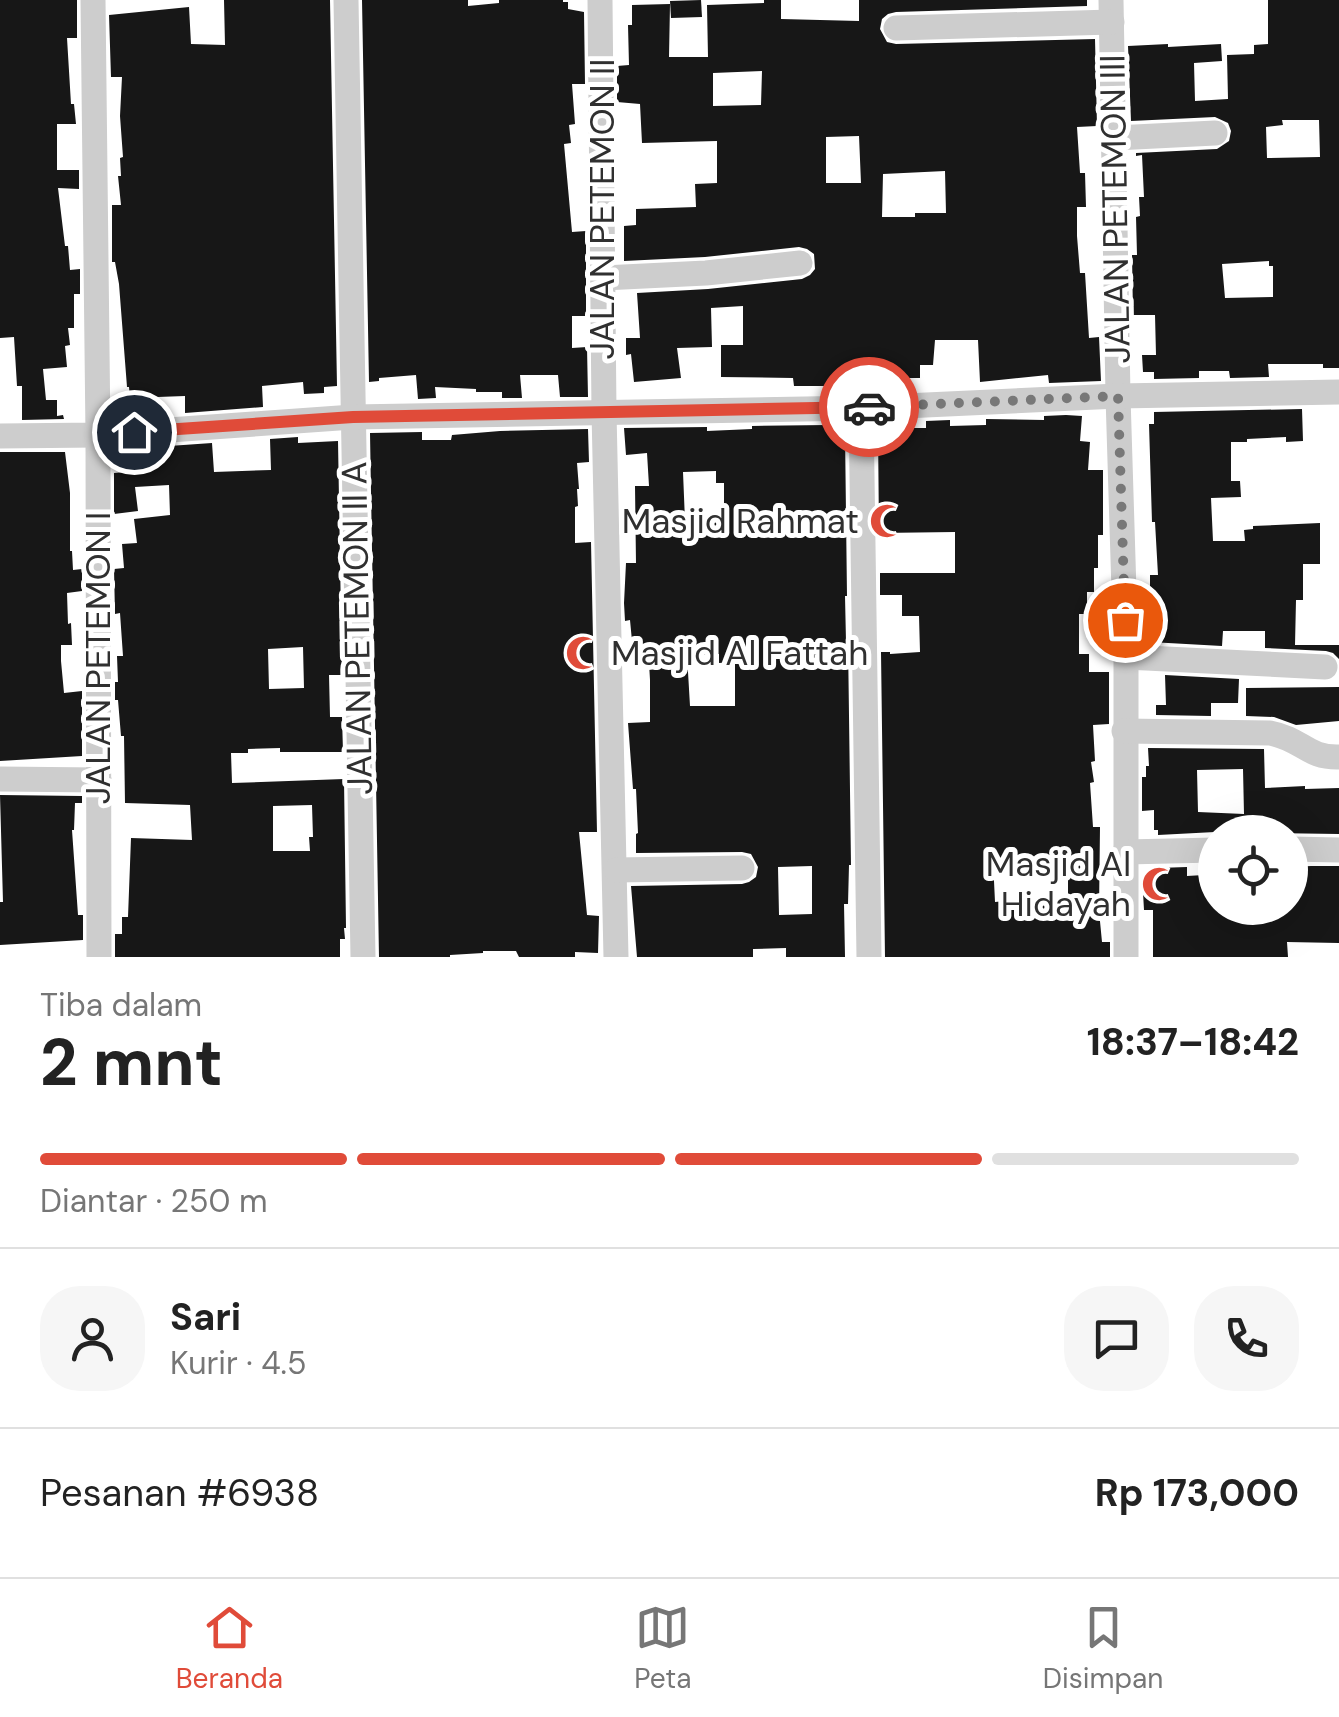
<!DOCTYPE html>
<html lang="id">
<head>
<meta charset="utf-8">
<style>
  body { margin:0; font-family:"DM Sans",sans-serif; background:#f6f6f6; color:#222; height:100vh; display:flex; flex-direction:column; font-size:38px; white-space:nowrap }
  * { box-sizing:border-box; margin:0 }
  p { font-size:32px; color:#767676 }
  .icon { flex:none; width:55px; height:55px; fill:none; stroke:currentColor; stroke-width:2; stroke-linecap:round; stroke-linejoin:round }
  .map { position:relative; height:957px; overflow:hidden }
  .details { display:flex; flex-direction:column; background:#fff; flex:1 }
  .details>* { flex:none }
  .buttons { position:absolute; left:1198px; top:815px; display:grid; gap:20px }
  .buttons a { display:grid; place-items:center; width:110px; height:110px; border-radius:50%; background:#fff; box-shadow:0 10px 40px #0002; font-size:50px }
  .pin { position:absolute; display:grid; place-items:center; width:85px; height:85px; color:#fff; margin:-42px; border:5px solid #fff; border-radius:50%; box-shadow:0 2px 10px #0007 }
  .courier { position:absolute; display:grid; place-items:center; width:100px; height:100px; margin:-50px; border:8px solid #e04b39; border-radius:50%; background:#fff; color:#222; box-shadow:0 2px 12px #0007 }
  .head em { font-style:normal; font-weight:800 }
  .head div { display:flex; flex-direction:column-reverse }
  .head { display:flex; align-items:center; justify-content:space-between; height:170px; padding:0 40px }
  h1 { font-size:65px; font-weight:800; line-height:75px }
  .bar { display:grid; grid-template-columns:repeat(4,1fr); gap:15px 10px; align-content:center; height:120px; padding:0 40px }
  .bar i { height:12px; border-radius:8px; background:#e0e0e0 }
  .bar .selected { background:#e04b39 }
  .bar p { grid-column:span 4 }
  .line { display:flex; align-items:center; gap:25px; padding:0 40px; border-top:2px solid #e0e0e0 }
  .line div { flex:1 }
  .round { display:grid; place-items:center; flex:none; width:105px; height:105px; border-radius:40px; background:#f6f6f6 }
  .dock { display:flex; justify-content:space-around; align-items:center; height:140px; border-top:2px solid #e0e0e0; background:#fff; font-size:28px; color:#767676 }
  .dock a { display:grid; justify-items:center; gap:5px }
  .dock .selected { color:#e04b39 }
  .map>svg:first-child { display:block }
  .building { fill:#171717; fill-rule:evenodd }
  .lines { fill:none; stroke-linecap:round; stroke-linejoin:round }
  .minor { stroke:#cdcdcd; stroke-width:25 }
  .done { stroke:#787878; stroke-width:10; stroke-dasharray:0 18 }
  .route { stroke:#e04b39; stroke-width:12 }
  .labels { text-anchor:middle; stroke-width:10; stroke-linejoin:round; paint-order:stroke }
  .street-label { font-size:35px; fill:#303030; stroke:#fff }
  .poi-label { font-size:35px; fill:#303030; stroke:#fff; text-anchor:end }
</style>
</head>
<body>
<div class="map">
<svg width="1339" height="957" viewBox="0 0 1339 957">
  <rect width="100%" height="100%" fill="#fff"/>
  <g class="building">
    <path d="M0,0H77V38H67L71,104H74L76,124H57V170H79V189L58,188L65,246H68L70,270L80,269V294H74V328H68L70,345L65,346L67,367L43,369L46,400H57V416L63,415L64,419L22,420V386H17L14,337L0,338Z"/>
    <path d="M224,0H330L337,386L324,387V393L304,394L303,382L262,386L263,407L185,413V396L130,398L129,387H127L119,284L115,262H112V205H121L118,176H121L120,158L123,157L120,116L122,77H111L109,15L189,7L191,44L225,45Z"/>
    <path d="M362,0H468V6L499,3V0H563V2H568V9L584,12L585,84H572L575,124L569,125L571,143L564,144L572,232L586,231V316H572V348L587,347L588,397H560L558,375H520L522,398H502V392H476V389L435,387L436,398L418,399L416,375L379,378V381L369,382Z"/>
    <path d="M701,0L702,17L671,18L670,1Z"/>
    <path d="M764,0H781V19L859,21V0H1087V6L896,12L888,14L882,19L880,29L887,42L896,44L1095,39L1097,126L1077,127L1080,173H1085L1086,207H1077V236L1080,273H1085L1089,338L1099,337L1101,381L1049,383L1048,375L980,382L978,340H935L933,365H920V378H902V390L867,389V386H794L793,378L721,377V345H743V306L711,308L712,347L677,348L681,378L634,382L631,354L626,355V338H640L637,293L708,289L802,279L810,275L815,269L814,254L807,249L799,247L705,257L624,261V226L636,225V209L696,207L695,184L717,183V141L642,143L640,104L617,102V66L629,65L628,25H632V5L670,4L669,57H708L707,5L764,3ZM762,71L761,105L713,106V73ZM859,136L861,183H826V137ZM945,171L946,213H915V217H882L883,174Z"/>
    <path d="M1268,0H1339V368H1323V364H1268L1269,377L1230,378L1229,371H1199V378L1154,379V372H1143L1142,355H1156L1155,315H1133L1132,255H1137L1136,217L1140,216L1139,197H1144L1142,155L1136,156V153L1217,149L1229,141L1231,131L1228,123L1215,117L1131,121L1128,46L1168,44V47L1221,44L1222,61L1194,63L1195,101L1228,99L1227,55L1254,54V45L1268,44ZM1282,120H1319L1320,157L1267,158L1266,127L1283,125ZM1269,261V266H1273V297L1225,298L1222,264Z"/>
    <path d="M1302,409L1303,441L1286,442V437L1247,439V442H1231V481H1240L1241,497L1211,498L1213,541H1245L1244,530L1253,529V526L1320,523V564H1303V600H1296L1295,645H1339V659L1333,653L1326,651L1265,648V631H1223L1222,646L1150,642V575H1158L1155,522H1152L1149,424H1154V412Z"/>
    <path d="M1066,415L1082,416L1080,441L1090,442L1088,470H1103V535H1098V568H1094V592H1087V614H1079V654H1089V672H1109V724L1093,725L1095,761L1091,762L1094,782L1090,783L1093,827H1100L1099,911L1102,942H1110V957H885L881,652H890V654L920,652L919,616H902V595H880V573H955V532L879,533L878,428H926V421L950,420V426L986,425V419L1044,420V416ZM1068,854V899L1066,901L1027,905L1026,899L995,902L993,860Z"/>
    <path d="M828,425V432H845L847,596H845L846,642L848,641L851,865H849L848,904H844L845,957H786V948L753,949V957H637L631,886L742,884L749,882L756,877L758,867L751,854L742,852L636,853V834L638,833L636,789H633L628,723L650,722V680L649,663H640L639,641H632L630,620L625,621L624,603L626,563H636L635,486H649L647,453L626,455L624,428L707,427V431L752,429V426ZM716,471V483H724V522L685,521L683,472ZM719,654V663L735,662V706H690L687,655ZM812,866V914L779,915L778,867Z"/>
    <path d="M588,429L589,462L577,463L579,489H577L578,506L575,507V543L591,542L597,832H579L587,915L599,916L598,953L575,952V957H519L516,951H483V953L450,955V957H379L370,433L422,432V440H451L452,435L500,431Z"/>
    <path d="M298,437V443L338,441L342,675H329L330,717H342L343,752H280V748L248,749V753H231L232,783L344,779L346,928H344L345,939H340V957H115V934H122V917H128L131,838L192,840L190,805L125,803L124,736H121L118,700H115V682H118L117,656H123L120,613L115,614L114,569L124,568L122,544L137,543L134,519L170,515L169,485L135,487L138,511L114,514V473L126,472V449L212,443L214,472L271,470L270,439ZM303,647L304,688L269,689L268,649ZM312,805L313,837H309L310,851H273V806Z"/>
    <path d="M0,452H65L70,493V551H72L73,570L82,569V591L67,593L68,624L71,623L72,645H61V661L64,693L82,691V756L0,761Z"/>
    <path d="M1165,675L1239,679L1238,703H1211V716L1156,715V705H1166Z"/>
    <path d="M1339,687V721L1296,725L1274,717L1246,716V688Z"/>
    <path d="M1148,748L1264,749L1265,788L1305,786V789L1339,788V834L1215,832L1158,835V830H1154V810L1142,811V777H1146V766H1149ZM1243,769L1244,814L1198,812L1197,770Z"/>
    <path d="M0,795L82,796V803H75L74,830H72L78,915H83V940L0,945V902H3Z"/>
    <path d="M1311,866H1339V943L1287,942L1288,957H1153V910H1144L1142,875H1158V868L1187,867V876L1204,875L1206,894L1215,893V908H1290V895H1292V867Z"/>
  </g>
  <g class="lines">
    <g class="minor">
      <path d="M93,0L98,435L99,957"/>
      <path d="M346,0L363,957"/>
      <path d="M600,0L604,412L616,957"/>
      <path d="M1111,0L1118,396L1126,657V957"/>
      <path d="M896,28L1112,22"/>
      <path d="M1115,138L1215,133"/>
      <path d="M603,278L706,273L800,263"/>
      <path d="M861,408L869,957"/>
      <path d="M0,436L98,435L353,417L861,408L1118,396L1339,392"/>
      <path d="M1126,657L1325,667"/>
      <path d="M1124,731L1270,733C1302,739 1307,758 1339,757"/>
      <path d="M0,779L99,780"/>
      <path d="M1290,849L1339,850"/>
      <path d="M1125,852L1215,850"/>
      <path d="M616,870L742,868"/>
    </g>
  </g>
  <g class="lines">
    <path class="done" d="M869,407L1118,396L1125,620"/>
    <path class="route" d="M134,432L353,417L869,407"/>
  </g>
  <defs>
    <g id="mosque-bare" transform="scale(2.7)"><path d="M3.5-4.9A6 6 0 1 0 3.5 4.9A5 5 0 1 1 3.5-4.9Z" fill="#e04b39" stroke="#fff" stroke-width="2.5" paint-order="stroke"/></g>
  </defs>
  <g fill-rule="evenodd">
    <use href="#mosque-bare" x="887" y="521"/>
    <use href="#mosque-bare" x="583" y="653"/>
    <use href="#mosque-bare" x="1159" y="884"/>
  </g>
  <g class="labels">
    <g class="street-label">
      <text transform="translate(602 209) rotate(-90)" y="12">JALAN PETEMON II</text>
      <text transform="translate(1115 209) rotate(-91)" y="12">JALAN PETEMON III</text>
      <text transform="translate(357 628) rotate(-91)" y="12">JALAN PETEMON II A</text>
      <text transform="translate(98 658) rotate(-90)" y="12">JALAN PETEMON I</text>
    </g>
    <g class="poi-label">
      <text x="859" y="533">Masjid Rahmat</text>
      <text x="611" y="665" text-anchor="start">Masjid Al Fattah</text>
      <text x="1131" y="876">Masjid Al<tspan x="1131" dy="40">Hidayah</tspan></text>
    </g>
  </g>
</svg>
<div class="buttons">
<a><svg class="icon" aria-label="locate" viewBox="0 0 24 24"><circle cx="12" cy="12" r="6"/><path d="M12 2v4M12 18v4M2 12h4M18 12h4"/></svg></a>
</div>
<div class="pin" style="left:1125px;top:620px;background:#ea580c"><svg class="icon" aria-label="bag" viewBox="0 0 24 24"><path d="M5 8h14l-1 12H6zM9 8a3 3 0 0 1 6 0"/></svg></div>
<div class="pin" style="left:134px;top:432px;background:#1f2937"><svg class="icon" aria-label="home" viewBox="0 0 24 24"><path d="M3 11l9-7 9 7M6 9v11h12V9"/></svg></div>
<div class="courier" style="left:869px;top:407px"><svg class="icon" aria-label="car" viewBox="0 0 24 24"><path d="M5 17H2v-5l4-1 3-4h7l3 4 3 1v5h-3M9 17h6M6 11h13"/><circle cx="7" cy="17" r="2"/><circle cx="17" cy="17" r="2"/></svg></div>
</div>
<section class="details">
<div class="head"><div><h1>2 mnt</h1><p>Tiba dalam</p></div><em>18:37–18:42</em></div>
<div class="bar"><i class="selected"></i><i class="selected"></i><i class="selected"></i><i></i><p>Diantar · 250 m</p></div>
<div class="line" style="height:180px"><a class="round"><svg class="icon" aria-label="person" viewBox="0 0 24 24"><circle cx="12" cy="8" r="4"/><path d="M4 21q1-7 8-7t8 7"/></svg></a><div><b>Sari</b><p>Kurir · 4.5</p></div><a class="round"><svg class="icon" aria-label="chat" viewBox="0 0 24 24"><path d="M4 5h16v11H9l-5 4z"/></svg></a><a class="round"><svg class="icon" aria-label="phone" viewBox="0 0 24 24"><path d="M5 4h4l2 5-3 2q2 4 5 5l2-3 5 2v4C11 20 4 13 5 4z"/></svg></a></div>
<div class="line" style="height:130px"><div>Pesanan #6938</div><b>Rp 173,000</b></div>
</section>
<nav class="dock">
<a class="selected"><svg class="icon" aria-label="home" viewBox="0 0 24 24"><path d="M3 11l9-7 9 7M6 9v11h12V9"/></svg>Beranda</a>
<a><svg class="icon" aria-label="map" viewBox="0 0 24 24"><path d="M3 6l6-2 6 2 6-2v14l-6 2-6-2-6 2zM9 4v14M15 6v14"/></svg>Peta</a>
<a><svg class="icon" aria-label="saved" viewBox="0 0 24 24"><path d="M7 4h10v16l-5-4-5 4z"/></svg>Disimpan</a>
</nav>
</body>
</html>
